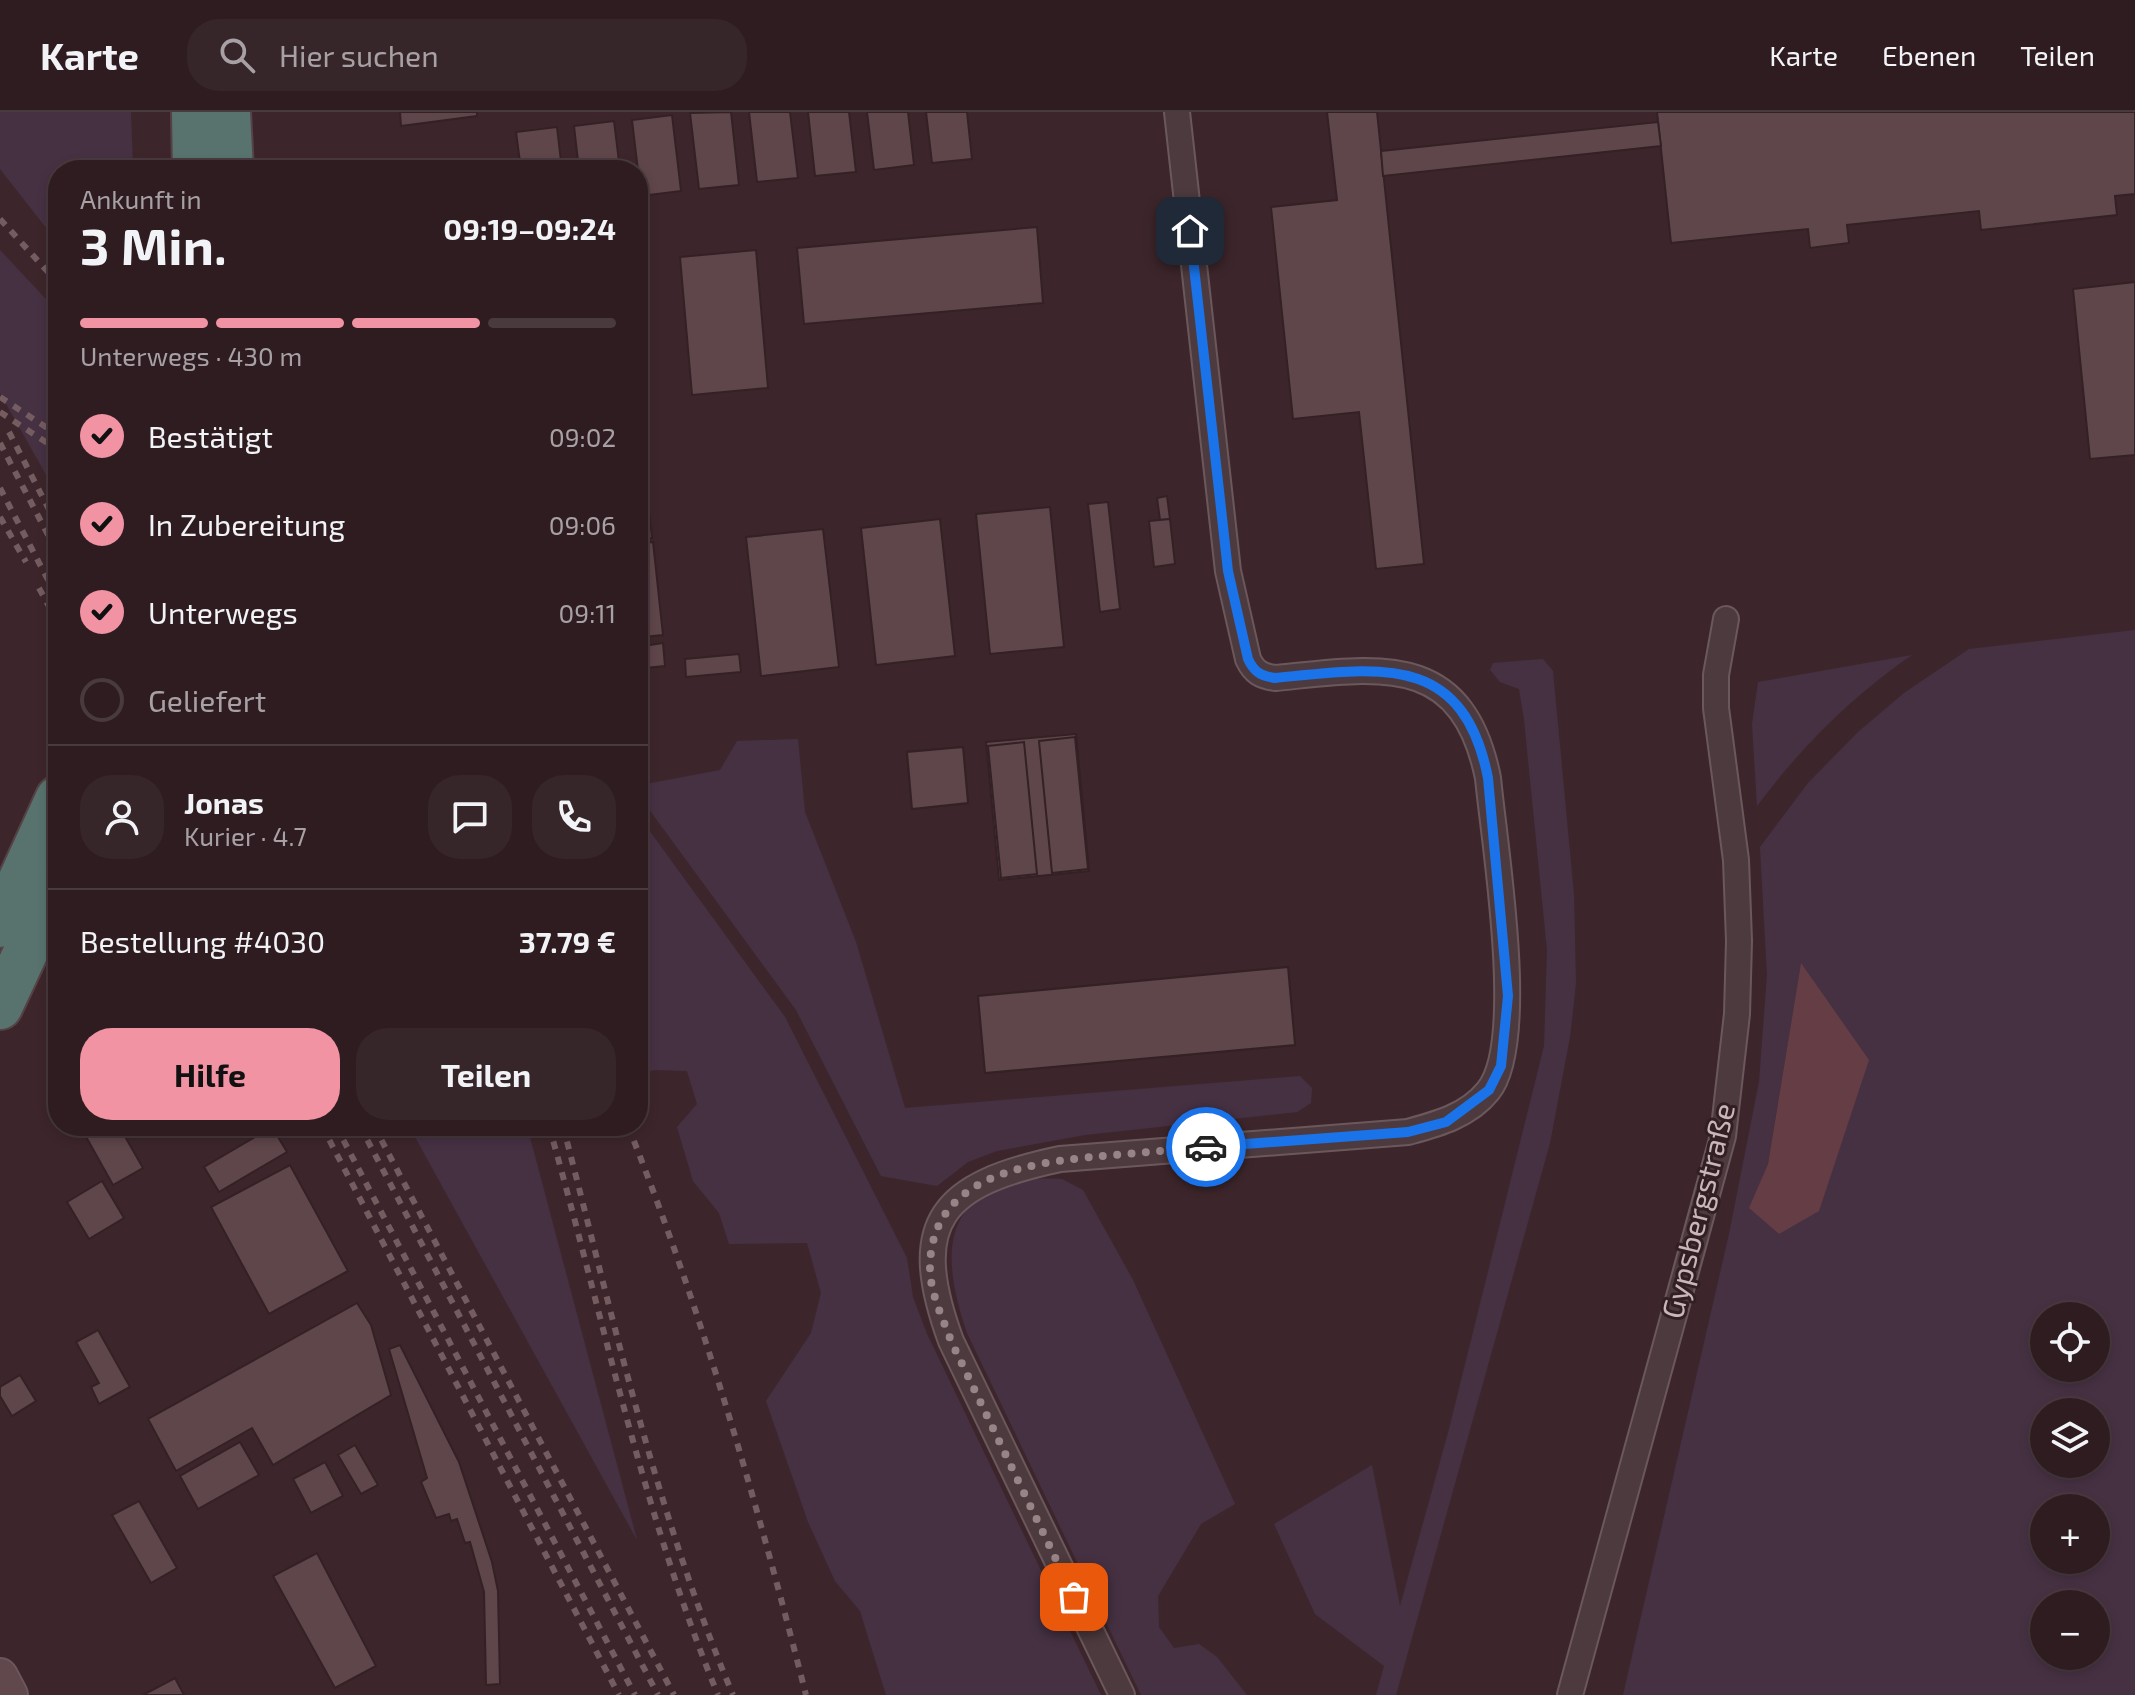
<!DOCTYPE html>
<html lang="de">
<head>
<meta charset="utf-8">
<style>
  body { margin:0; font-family:"Exo 2",sans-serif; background:#362529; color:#f1f3f6; height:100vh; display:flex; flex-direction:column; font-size:30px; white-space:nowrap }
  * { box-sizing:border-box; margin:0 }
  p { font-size:26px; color:#a7a1a5 }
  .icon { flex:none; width:44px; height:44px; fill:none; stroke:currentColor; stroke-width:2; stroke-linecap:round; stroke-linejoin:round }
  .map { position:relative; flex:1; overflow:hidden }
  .side { position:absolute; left:48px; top:48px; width:600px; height:976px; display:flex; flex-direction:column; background:#2e1c20; border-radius:32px; box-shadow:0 4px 12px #0003,0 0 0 2px #493a3e }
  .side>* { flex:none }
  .buttons { position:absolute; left:2030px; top:1190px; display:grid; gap:16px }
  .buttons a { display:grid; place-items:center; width:80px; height:80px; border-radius:50%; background:#2e1c20; box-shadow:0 4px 12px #0003,0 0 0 2px #493a3e; font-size:40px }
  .pin { position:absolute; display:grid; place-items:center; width:68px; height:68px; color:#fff; margin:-34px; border-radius:16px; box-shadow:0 4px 12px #0006 }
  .courier { position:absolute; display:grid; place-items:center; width:80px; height:80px; margin:-40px; border:6px solid #1a73e8; border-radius:50%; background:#fff; color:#222; box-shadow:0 2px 10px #0007 }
  .headline em { font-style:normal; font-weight:700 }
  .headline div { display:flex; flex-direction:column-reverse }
  .headline { display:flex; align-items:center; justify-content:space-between; height:136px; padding:0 32px }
  h1 { font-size:52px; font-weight:700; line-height:60px }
  .bar { display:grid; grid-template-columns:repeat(4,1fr); gap:12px 8px; align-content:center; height:96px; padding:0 32px }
  .bar i { height:10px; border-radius:6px; background:#493a3e }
  .bar .selected { background:#f193a3 }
  .bar p { grid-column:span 4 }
  .line { display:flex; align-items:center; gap:20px; padding:0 32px; border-top:2px solid #493a3e }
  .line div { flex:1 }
  .round { display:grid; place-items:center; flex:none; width:84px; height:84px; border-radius:32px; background:#362529 }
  ol { padding:0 32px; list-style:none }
  li { display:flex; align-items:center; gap:24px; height:88px }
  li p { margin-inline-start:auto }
  li .icon { padding:8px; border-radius:50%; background:#f193a3; color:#111; stroke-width:4 }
  li:last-child { color:#a7a1a5 }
  li i { width:44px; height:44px; border:4px solid #493a3e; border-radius:50% }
  .cta { display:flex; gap:16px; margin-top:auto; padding:16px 32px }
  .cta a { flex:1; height:92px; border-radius:32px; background:#f193a3; color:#111; font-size:32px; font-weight:700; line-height:92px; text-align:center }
  .cta a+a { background:#362529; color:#f1f3f6 }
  header { display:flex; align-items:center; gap:48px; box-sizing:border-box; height:112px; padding:0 40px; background:#2e1c20; border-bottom:2px solid #493a3e }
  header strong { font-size:38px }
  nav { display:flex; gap:44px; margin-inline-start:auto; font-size:28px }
  .search { width:560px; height:72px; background:#362529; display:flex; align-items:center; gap:20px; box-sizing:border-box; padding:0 28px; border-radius:32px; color:#a7a1a5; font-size:30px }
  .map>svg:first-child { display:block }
  .green { fill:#463143; fill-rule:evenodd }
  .water { fill:#643d45 }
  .building { fill:#5f464a; stroke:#342125; stroke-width:2 }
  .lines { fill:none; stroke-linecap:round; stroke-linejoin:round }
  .street-casing { stroke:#6b585c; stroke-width:28 }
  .secondary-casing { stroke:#6b585c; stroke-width:38 }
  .highway-casing { stroke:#554246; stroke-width:48 }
  .street { stroke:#4d3a3e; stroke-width:24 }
  .secondary { stroke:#60484c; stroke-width:34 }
  .highway { stroke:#58736e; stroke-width:44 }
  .rail { stroke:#745c61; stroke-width:6; stroke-dasharray:8 8; stroke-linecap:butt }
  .done { stroke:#978487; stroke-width:8; stroke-dasharray:0 14.4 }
  .route { stroke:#1a73e8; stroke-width:10 }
  .labels { text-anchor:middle; stroke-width:6; stroke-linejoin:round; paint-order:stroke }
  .street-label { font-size:30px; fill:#c8b6b9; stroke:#321f23 }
</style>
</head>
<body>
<header>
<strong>Karte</strong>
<div class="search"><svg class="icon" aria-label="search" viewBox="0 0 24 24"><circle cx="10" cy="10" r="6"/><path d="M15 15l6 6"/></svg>Hier suchen</div>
<nav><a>Karte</a><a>Ebenen</a><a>Teilen</a></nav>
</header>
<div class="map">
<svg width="2135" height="1583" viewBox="0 0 2135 1583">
  <rect width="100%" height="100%" fill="#3d262b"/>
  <g class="green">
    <path d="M0,0H131L133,58H58V131L0,57Z"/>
    <path d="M0,138L58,200V384L0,281Z"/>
    <path d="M2135,518V1583H1623L1729,1122L1759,970L1767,863L1760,735L1808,671L1858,620L1904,581L1969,537ZM1801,852L1779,1122L1750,1096L1768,1052ZM2044,1204H2096V1256H2044ZM2044,1300H2096V1352H2044ZM2044,1396H2096V1448H2044ZM2044,1492H2096V1544H2044Z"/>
    <path d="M1912,543C1852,584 1801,635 1757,694L1752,612L1758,570Z"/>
    <path d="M1543,547L1553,559L1574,783L1576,871L1570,925L1550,1031L1396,1583H1376L1384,1554L1315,1502L1274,1412L1372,1353L1400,1494L1448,1321L1544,934L1547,838L1524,607L1519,577L1500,570L1490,558L1493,551Z"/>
    <path d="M798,627L805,700L856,830L905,996L1300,964L1312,976L1311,991L1297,1000L1085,1023L997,1039L968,1050L937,1074L881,1064L796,898L640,685L646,672L720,658L737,629Z"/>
    <path d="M638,703L785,905L907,1146L913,1185L927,1222L1101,1583H886L860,1499L835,1469L808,1410L766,1289L811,1221L821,1181L807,1131L729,1132L719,1101L693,1069L677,1015L697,992L687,959L655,958L638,962Z"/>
    <path d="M409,1014H527L637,1428Z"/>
    <path d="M1062,1067L1083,1078L1133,1168L1235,1392L1201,1412L1158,1484L1159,1515L1174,1536L1199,1532L1217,1545L1247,1583H1141L967,1221C947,1162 934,1092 1012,1070C1027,1065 1047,1067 1062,1067Z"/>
  </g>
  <path class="water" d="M1801,851L1869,948L1819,1099L1779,1122L1749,1096L1768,1052Z"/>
  <g class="building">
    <path d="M400,0H477V4L401,14Z"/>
    <path d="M731,0L739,73L699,77L690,1Z"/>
    <path d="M749,0H790L798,66L757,70Z"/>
    <path d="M808,0H849L856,60L815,64Z"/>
    <path d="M867,0H908L914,53L874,58Z"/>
    <path d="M926,0H967L972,47L932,51Z"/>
    <path d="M1327,0H1377L1424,452L1376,457L1359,300L1293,307L1271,95L1337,88Z"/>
    <path d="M1657,0H2135V82L2115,84L2117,103L1981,118L1979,99L1847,113L1849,131L1810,136L1808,117L1671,131Z"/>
    <path d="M672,3L681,79L641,84L632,8Z"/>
    <path d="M614,9L620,58H579L574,14Z"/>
    <path d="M1658,10L1661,34L1383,64L1381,39Z"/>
    <path d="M557,15L562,58H521L516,20Z"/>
    <path d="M1037,115L1043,191L804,212L797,136Z"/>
    <path d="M756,138L768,276L692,283L680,145Z"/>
    <path d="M2135,170V343L2090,347L2073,177Z"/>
    <path d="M638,304L646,375L638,376Z"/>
    <path d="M647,381L652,426L638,428V382Z"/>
    <path d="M1167,384L1170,407L1160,408L1157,386Z"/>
    <path d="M1108,390L1120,497L1100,500L1088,392Z"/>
    <path d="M1050,395L1064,535L990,542L976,402Z"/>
    <path d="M940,407L955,544L876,553L861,416Z"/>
    <path d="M1170,407L1175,452L1154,455L1149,409Z"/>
    <path d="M823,417L839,555L761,564L746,425Z"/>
    <path d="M653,430L663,523L643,525L638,432Z"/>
    <path d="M663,531L665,554L645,556L643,534Z"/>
    <path d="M739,542L741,560L686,565L685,547Z"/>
    <path d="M1076,622L1089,759L999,768L986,630Z"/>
    <path d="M1075,625L1088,757L1052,761L1039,629Z"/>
    <path d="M1024,630L1037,762L1001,766L988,634Z"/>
    <path d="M963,635L968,691L912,697L907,640Z"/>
    <path d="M963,635L968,691L912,697L907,640Z"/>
    <path d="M1288,855L1295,933L985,961L978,884Z"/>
    <path d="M1288,855L1295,933L985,961L978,884Z"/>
    <path d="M80,1014H119L143,1056L113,1073Z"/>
    <path d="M272,1015L287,1040L219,1080L204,1055Z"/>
    <path d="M290,1053L348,1159L269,1202L211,1095Z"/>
    <path d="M102,1069L124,1106L89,1127L67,1090Z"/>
    <path d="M357,1191L371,1213L391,1283L273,1353L252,1316L176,1359L148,1307Z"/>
    <path d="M98,1218L130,1275L99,1292L91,1275L99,1271L76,1230Z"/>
    <path d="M400,1233L459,1350L492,1450L498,1479L500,1572L486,1573L484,1480L470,1430L465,1431L457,1407L451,1409L449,1402L436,1406L421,1370L427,1366L389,1237Z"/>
    <path d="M20,1263L36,1289L12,1304L0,1284V1275Z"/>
    <path d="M240,1330L259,1363L198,1397L180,1364Z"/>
    <path d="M355,1333L378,1373L361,1382L338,1343Z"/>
    <path d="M325,1350L343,1384L311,1401L293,1367Z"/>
    <path d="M139,1389L177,1456L151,1471L112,1403Z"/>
    <path d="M317,1441L376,1554L335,1576L273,1464Z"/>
    <path d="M175,1566L184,1583H143Z"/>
  </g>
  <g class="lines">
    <g class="street-casing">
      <g id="street">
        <path d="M1122,1583L951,1229C907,1109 942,1072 1060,1047L1408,1020C1437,1012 1468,1004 1488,979C1528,931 1494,731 1488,666C1462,538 1378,556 1275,566C1261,564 1254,560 1248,547L1228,459L1177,0"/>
        <path d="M1570,1583L1723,1024L1737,902L1739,829L1736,748L1716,596V563L1726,507"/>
      </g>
    </g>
    <g class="secondary-casing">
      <path id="secondary" d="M0,1564L10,1583"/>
    </g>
    <g class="highway-casing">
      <g id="highway">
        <path d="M194,0L195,58"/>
        <path d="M228,0L231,58"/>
        <path d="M0,813L58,686"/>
        <path d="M0,895L58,771"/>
      </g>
    </g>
    <use href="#street" class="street"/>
    <use href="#secondary" class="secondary"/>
    <use href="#highway" class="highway"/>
    <g class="rail">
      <path d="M0,107L58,171"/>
      <path d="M0,285L58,323"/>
      <path d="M0,300L58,338"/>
      <path d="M9,320L58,415"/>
      <path d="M0,331L58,442"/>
      <path d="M0,376L58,487"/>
      <path d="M0,405L26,450"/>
      <path d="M39,476L58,511"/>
      <path d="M322,1014L619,1583"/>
      <path d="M336,1014L635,1583"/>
      <path d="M360,1014L658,1583"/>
      <path d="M374,1014L674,1583"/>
      <path d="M549,1014C603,1204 642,1399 718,1583"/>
      <path d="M563,1014C613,1205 656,1401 733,1583"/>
      <path d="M628,1014C702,1199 757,1390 806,1583"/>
    </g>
  </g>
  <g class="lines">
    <path class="done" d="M1074,1485L951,1229C943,1207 931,1182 930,1159C928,1062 1030,1051 1102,1044C1137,1041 1171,1038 1206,1035"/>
    <path class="route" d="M1190,119L1228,459L1248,547C1254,560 1261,564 1275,566C1378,556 1463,539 1488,666L1508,884L1501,954L1489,978L1446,1010L1408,1020L1206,1035"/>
  </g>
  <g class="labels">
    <g class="street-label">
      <text transform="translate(1699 1099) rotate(-76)" y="10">Gypsbergstraße</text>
    </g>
  </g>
</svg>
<div class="buttons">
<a><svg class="icon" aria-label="locate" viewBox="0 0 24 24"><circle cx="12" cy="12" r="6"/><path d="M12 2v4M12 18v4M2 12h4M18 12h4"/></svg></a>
<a><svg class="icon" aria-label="layers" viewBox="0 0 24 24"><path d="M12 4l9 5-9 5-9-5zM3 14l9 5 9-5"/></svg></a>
<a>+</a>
<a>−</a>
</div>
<div class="pin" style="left:1074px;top:1485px;background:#ea580c"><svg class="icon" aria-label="bag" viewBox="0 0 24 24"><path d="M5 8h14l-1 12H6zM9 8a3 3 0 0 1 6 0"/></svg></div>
<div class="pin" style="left:1190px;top:119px;background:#1f2937"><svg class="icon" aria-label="home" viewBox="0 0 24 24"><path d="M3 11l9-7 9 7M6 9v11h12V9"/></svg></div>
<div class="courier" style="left:1206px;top:1035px"><svg class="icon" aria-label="car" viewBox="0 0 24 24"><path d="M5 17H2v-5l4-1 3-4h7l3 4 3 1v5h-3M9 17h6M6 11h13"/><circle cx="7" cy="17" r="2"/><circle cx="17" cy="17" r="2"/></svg></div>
<section class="side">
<div class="headline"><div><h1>3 Min.</h1><p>Ankunft in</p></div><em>09:19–09:24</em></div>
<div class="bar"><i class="selected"></i><i class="selected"></i><i class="selected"></i><i></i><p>Unterwegs · 430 m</p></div>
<ol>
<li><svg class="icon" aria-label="check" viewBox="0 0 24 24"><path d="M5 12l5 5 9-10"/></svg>Bestätigt<p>09:02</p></li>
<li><svg class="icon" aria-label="check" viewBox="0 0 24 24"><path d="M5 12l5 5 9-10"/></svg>In Zubereitung<p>09:06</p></li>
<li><svg class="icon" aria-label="check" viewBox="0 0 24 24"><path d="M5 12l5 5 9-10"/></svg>Unterwegs<p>09:11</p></li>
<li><i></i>Geliefert</li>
</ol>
<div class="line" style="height:144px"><a class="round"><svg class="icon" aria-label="person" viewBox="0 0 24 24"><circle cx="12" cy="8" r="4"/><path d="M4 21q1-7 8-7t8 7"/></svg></a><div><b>Jonas</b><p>Kurier · 4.7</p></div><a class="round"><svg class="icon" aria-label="chat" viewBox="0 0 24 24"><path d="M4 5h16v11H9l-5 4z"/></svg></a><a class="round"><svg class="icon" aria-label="phone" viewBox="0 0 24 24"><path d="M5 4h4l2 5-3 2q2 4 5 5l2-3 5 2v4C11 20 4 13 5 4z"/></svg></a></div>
<div class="line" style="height:104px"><div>Bestellung #4030</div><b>37.79 €</b></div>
<div class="cta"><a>Hilfe</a><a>Teilen</a></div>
</section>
</div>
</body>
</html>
